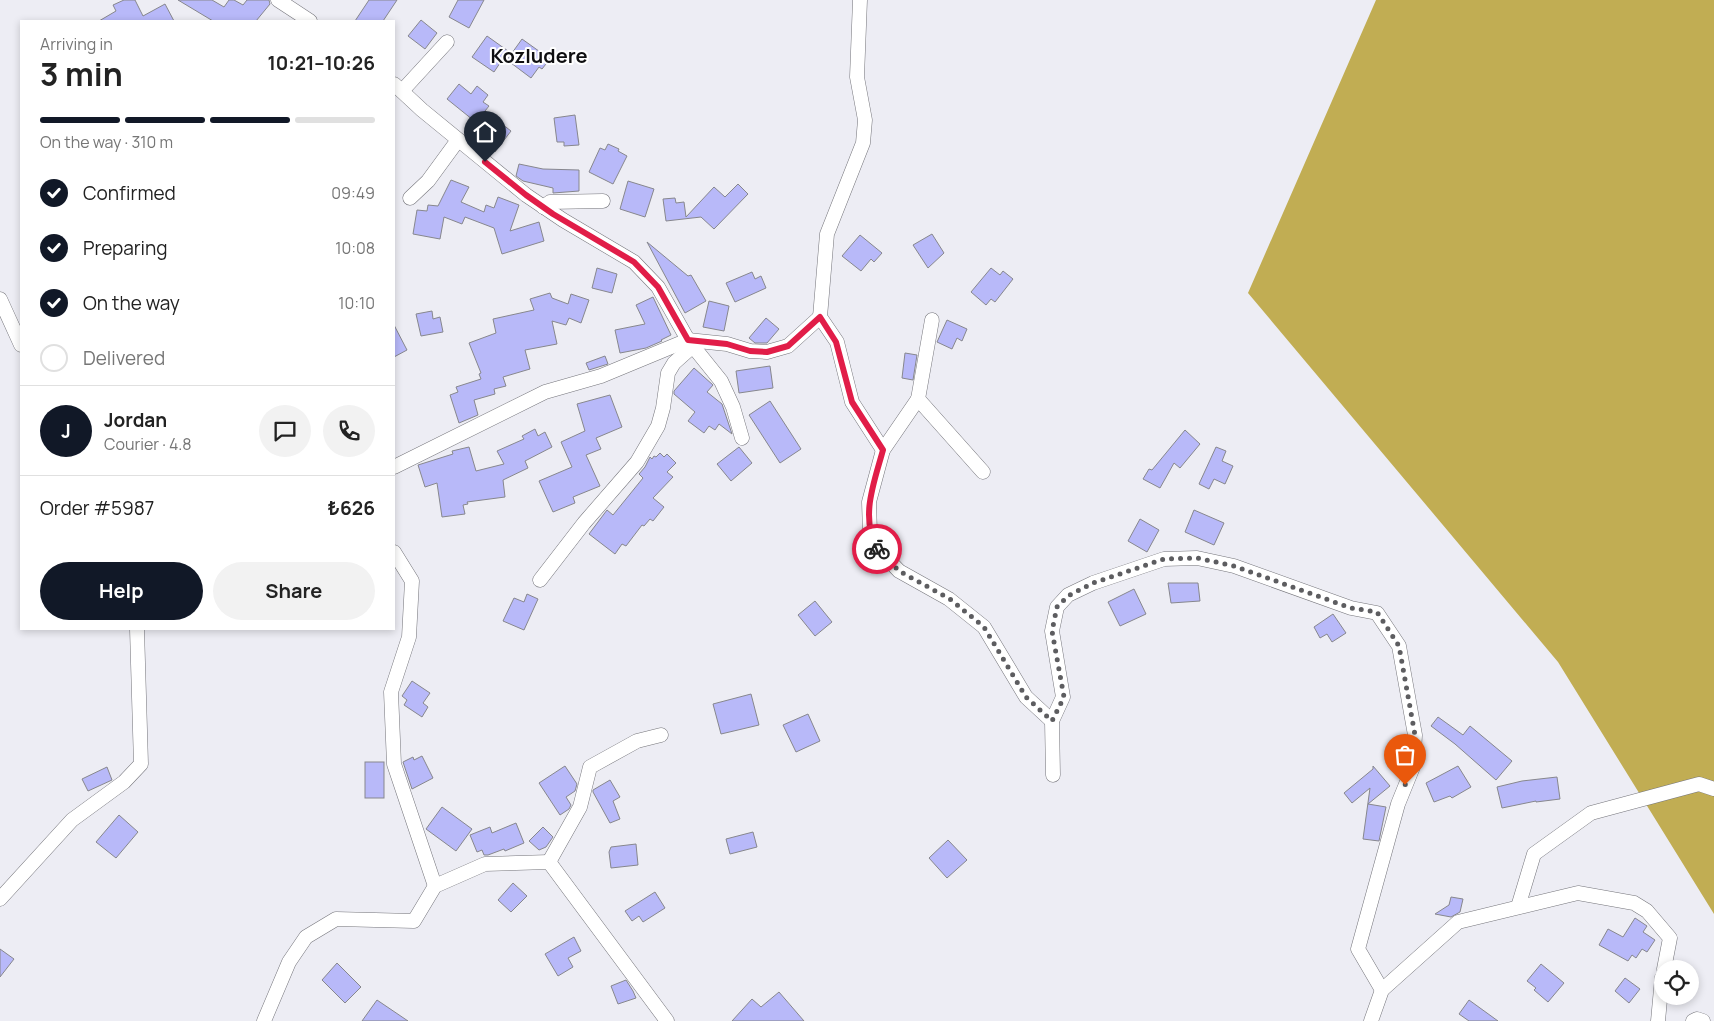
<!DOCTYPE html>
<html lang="en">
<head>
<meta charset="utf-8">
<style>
  body { margin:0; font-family:Manrope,sans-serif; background:#f2f2f2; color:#222; height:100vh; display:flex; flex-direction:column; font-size:19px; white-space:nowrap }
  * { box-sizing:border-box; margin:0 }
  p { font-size:16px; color:#767676 }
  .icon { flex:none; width:28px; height:28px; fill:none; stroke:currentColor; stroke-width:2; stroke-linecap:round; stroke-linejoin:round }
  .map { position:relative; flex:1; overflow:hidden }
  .side { position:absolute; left:20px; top:20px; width:375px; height:610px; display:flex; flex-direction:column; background:#fff; border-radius:0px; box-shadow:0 2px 8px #0003 }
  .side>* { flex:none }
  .buttons { position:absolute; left:1654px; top:960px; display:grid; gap:10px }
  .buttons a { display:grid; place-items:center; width:45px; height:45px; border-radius:50%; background:#fff; box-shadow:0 2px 8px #0003; font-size:25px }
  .pin { position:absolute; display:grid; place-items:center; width:42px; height:42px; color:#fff; margin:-51px -21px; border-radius:50% 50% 50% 0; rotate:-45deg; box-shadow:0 0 5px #0007 }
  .pin .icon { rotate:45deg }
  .courier { position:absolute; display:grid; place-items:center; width:50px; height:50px; margin:-25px; border:4px solid #e11d48; border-radius:50%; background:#fff; color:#222; box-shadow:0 1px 6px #0007 }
  .headline em { font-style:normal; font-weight:700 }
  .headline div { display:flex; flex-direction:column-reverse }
  .headline { display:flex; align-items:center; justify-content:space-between; height:85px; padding:0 20px }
  h1 { font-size:32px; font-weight:700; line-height:38px }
  .bar { display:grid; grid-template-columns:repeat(4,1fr); gap:8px 5px; align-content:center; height:60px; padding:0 20px }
  .bar i { height:6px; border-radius:4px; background:#e0e0e0 }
  .bar .active { background:#111827 }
  .bar p { grid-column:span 4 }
  .line { display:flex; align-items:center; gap:12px; padding:0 20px; border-top:1px solid #e0e0e0 }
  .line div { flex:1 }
  .round { display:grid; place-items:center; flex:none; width:52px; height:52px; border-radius:26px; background:#f2f2f2 }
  ol { padding:0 20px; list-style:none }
  li { display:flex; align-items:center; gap:15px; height:55px }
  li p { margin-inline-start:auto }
  li .icon { padding:5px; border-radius:50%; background:#111827; color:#fff; stroke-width:4 }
  li:last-child { color:#767676 }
  li i { width:28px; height:28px; border:2px solid #e0e0e0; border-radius:50% }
  .primary-button { display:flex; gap:10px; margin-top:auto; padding:10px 20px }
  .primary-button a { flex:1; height:58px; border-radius:30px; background:#111827; color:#fff; font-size:20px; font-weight:700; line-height:58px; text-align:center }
  .primary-button a+a { background:#f2f2f2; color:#222 }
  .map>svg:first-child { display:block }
  .forest { fill:#c1ad53 }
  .building { fill:#b8b9f9; stroke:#87878d }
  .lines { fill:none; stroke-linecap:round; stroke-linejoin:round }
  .minor-casing { stroke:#75757b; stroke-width:15 }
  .minor { stroke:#fff; stroke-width:14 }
  .done { stroke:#5d5d60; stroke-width:5; stroke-dasharray:0 9 }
  .route { stroke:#e11d48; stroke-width:6 }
  .labels { text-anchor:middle; stroke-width:4; stroke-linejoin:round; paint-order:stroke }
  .quarter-label { font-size:20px; font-weight:bold; fill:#0f0f11; stroke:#fff }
</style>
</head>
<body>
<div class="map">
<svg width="1714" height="1021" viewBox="0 0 1714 1021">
  <rect width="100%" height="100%" fill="#ededf4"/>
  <path class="forest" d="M1376,0H1714V914L1558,662L1248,293Z"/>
  <g class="building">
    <path d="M124,0H135L143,16L165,4L174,21H99L116,11L113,5Z"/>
    <path d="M178,0H212L224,7L229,0H234L243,5L247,0H269L270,4L256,21H213Z"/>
    <path d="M369,0H397L383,21H355Z"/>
    <path d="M458,0H484L469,28L449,17Z"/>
    <path d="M421,20L437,33L425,49L408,36Z"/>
    <path d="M487,36L508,51L494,72L472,57Z"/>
    <path d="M522,39L550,59L542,69L539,67L531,78L507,60Z"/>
    <path d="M459,84L471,94L477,86L488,95L483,102L489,106L485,111L511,131L495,152L488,146L486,149L470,136L478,124L447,99Z"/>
    <path d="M575,115L579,145L564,146V142H557L554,118Z"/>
    <path d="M608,144L619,149L618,151L627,156L613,184L589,172L600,148L605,150Z"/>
    <path d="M519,164L543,169L579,170V191L553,193V188L523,181L516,176Z"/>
    <path d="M451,180L469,187L461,202L484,212L486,205L494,208L498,197L519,205L510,231L539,222L544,241L502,254L494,228L465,217L462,224L444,217L440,239L413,234L417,210L427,211L428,205L438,206Z"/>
    <path d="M628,181L654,189L645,217L620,209Z"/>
    <path d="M738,184L748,194L714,229L701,217L666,221L663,199L675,198L676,203L684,202L686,217L714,187L725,197Z"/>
    <path d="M932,234L944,253L928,268L913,245Z"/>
    <path d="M860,235L882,253L874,262L871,259L861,271L842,256Z"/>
    <path d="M647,242L688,276L691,275L706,301L685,313Z"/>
    <path d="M597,268L617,274L612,293L592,288Z"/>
    <path d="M991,268L1000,275L1003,271L1013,279L995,302L991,299L986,305L971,292Z"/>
    <path d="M752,272L755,279L761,276L766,288L735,302L726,283Z"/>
    <path d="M550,293L552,298L568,304L571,294L589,300L581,323L569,318L566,325L552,321L557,344L525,350L530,369L503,377L506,386L494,389L495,394L474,400L478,415L459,423L450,395L458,392L456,387L481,379L479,374L481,373L469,343L496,333L493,319L534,310L530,299Z"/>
    <path d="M653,297L671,335L661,340L662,341L646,348L620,353L615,330L645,324L636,305Z"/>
    <path d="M709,301L729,306L724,331L703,327Z"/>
    <path d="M432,311L433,319L440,317L443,332L421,336L416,314Z"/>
    <path d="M766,318L779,329L767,343H755L749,338Z"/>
    <path d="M947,320L967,329L962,341L957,338L952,349L937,342Z"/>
    <path d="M394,325L407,350L394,357Z"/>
    <path d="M905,353L917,355L913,380L902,378Z"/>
    <path d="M605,356L608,364L589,370L586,363Z"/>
    <path d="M770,366L773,388L739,393L736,371Z"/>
    <path d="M694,368L713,385L707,392L722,404L732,434L719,424L715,430L709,426L704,433L688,421L695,412L674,394V391Z"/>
    <path d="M610,395L622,427L596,438L601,449L586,455L600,486L573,497L575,503L553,512L539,481L572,467L561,442L585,431L577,404Z"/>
    <path d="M770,401L801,449L780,463L749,415Z"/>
    <path d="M535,429L538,436L545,432L552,447L525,461L528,468L503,480L505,497L467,502L468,504L463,505L465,514L442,517L437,483L425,487L418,465L453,454L452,451L469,447L476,471L504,464L497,451L524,439L522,436Z"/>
    <path d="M1185,430L1200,444L1180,468L1174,463L1160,488L1143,479L1149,469L1152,470Z"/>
    <path d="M739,447L752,463L731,481L717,464Z"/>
    <path d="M1216,447L1226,451L1222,461L1233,466L1225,484L1214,479L1209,489L1199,484Z"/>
    <path d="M660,453L664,457L667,454L676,463L667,472L673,477L653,498L664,507L653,521L650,519L644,526L642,525L626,546L622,544L615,554L589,534L607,510L613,515L643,478L639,474L645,467L650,457L652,459L654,456L656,457Z"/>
    <path d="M1194,510L1224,523L1214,545L1185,532Z"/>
    <path d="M1140,519L1159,530L1147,552L1128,541Z"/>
    <path d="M1168,583H1198L1200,601L1171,603Z"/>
    <path d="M1134,589L1146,614L1120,626L1108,602Z"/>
    <path d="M527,594L538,599L524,630L503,621L514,598L524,602Z"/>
    <path d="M815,601L832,622L815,636L798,615Z"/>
    <path d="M1333,614L1346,633L1332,642L1327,634L1320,638L1314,627Z"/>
    <path d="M412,681L430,693L423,703L428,707L422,717L404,705L407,700L402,696Z"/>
    <path d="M751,694L759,725L721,734L713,704Z"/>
    <path d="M808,714L820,741L796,752L783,725Z"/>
    <path d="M1438,717L1463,735L1470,726L1512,761L1496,780L1455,744L1431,726Z"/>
    <path d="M422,756L433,778L412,789L403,762L413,757L414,760Z"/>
    <rect x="365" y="762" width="19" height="36"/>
    <path d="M565,766L577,784L575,791L566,797L571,805L569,809L560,815L539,783Z"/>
    <path d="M1373,766L1390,786L1368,804L1386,807L1379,841L1363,839L1370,788L1352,803L1344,793L1373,769Z"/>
    <path d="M1458,766L1471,787L1452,798L1450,796L1434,802L1426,783Z"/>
    <path d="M107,767L112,780L88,791L82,779Z"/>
    <path d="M1557,777L1560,799L1536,802V801L1502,808L1497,787L1522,781Z"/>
    <path d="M610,780L620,797L613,801L620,819L610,823L593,792V790Z"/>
    <path d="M442,807L472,829L456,851L426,829Z"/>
    <path d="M119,815L138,832L116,858L96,842Z"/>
    <path d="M516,823L524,843L505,851L504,849L488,855H484L482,850L477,852L470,835L490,827L492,833Z"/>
    <path d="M543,827L553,837L546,847L539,850L529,841Z"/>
    <path d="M753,832L757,847L730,854L726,839Z"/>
    <path d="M948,840L967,860L947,878L929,858Z"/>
    <path d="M636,844L638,865L611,868L609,852L611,847Z"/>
    <path d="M513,883L527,896L511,912L498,900Z"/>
    <path d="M655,892L665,908L643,922L639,916L632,921L625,911Z"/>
    <path d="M1451,897L1463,899L1460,912L1451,917L1435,914L1449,905Z"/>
    <path d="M1635,918L1647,926L1643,932L1655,940L1647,952L1642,949L1636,958L1632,955L1628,961L1599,945L1608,929L1623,937Z"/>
    <path d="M574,937L581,951L568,958L573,967L558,976L545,954Z"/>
    <path d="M0,949L14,959L0,977Z"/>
    <path d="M337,963L361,987L345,1003L322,980Z"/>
    <path d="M1541,964L1564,983L1548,1002L1534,990L1536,988L1527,981Z"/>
    <path d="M1625,978L1640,989L1629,1003L1615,991Z"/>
    <path d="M626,980L633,991L636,998L618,1004L611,986Z"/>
    <path d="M779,992L804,1021H732L752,999L761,1007Z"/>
    <path d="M377,1000L408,1021H362Z"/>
    <path d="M1469,1000L1498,1021H1469L1459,1014Z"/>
  </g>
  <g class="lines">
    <g class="minor-casing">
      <g id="minor">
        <path d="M278,0L310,21"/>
        <path d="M860,0L857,77L865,120L863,143L827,234L820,317L837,342L852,402L883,450"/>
        <path d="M394,84L422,110L526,195L563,220L634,262L658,287L688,340L721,381L733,407L742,438"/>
        <path d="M402,91L447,42"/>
        <path d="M410,198L428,181L458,140"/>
        <path d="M543,207L550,202L603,201"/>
        <path d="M0,299L21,345"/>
        <path d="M932,320L918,399L983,472"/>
        <path d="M918,399L883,450L869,502L870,533L877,548L899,571L949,599L984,627L1026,697L1052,721"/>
        <path d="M394,467L545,392L601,376L688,340L727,344L750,351L767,352L788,346L820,317"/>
        <path d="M394,552L412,581L409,637L391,692L394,764L435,886"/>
        <path d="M540,580L584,523L637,462L658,426L663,408L668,373L674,363L693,346"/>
        <path d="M1053,775L1052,721L1063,697L1052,631L1057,607L1068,595L1093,583L1164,559L1197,558L1234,566L1351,608L1377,613L1399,646L1415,735L1413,767L1398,804L1358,949L1382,990"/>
        <path d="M549,862L580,807L590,767L637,741L661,735"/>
        <path d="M0,899L72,820L124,782L141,764L137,629"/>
        <path d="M1518,907L1534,854L1591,813L1699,784L1714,789"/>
        <path d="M264,1021L289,962L306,937L336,919L414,921L435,886L485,864L549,862L667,1021"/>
        <path d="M1371,1021L1382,990L1458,922L1578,893L1634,903L1647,911L1670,938L1664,969"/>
        <path d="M1658,1021L1662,978"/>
        <path d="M1693,1021L1697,1019L1703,1021"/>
      </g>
    </g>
    <use href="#minor" class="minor"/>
  </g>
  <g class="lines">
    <path class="done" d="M877,549L899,571L950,599L984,627L1026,697L1052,721L1064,697L1052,631L1057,607L1068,596L1093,583L1111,577L1164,559L1197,558L1234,566L1351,608L1377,612L1399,646L1415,735L1413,767L1405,785"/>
    <path class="route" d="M485,162L526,195L553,214L634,262L658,287L688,340L727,344L750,351L767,352L788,346L820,317L836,342L852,402L883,450C874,483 860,516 877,549"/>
  </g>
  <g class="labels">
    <g class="quarter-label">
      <text x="539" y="63">Kozludere</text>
    </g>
  </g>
</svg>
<div class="buttons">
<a><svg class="icon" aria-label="locate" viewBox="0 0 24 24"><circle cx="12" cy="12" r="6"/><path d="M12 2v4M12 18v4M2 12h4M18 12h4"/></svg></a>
</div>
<div class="pin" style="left:1405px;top:785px;background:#ea580c"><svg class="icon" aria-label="bag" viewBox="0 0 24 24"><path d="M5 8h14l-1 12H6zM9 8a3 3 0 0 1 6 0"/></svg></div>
<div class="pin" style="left:485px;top:162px;background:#1f2937"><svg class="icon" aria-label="home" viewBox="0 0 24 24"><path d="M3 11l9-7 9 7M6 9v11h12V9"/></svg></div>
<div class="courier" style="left:877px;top:549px"><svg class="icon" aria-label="bike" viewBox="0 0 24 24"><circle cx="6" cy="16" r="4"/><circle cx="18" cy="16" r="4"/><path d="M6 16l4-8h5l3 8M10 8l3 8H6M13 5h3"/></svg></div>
<section class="side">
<div class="headline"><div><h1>3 min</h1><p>Arriving in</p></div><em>10:21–10:26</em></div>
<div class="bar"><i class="active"></i><i class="active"></i><i class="active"></i><i></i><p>On the way · 310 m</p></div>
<ol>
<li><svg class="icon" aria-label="check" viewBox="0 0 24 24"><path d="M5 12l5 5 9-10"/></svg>Confirmed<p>09:49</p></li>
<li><svg class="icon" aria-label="check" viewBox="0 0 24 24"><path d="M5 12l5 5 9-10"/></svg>Preparing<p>10:08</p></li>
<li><svg class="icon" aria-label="check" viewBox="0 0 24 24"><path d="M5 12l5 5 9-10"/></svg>On the way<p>10:10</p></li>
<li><i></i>Delivered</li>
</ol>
<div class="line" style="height:90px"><b class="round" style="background:#111827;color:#fff">J</b><div><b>Jordan</b><p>Courier · 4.8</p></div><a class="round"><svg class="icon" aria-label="chat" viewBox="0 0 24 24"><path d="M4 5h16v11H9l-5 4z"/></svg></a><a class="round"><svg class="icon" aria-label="phone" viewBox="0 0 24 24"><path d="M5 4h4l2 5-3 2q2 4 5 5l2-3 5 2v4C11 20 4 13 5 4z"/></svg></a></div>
<div class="line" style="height:65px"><div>Order #5987</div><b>₺626</b></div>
<div class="primary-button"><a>Help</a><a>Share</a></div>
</section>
</div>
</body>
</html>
